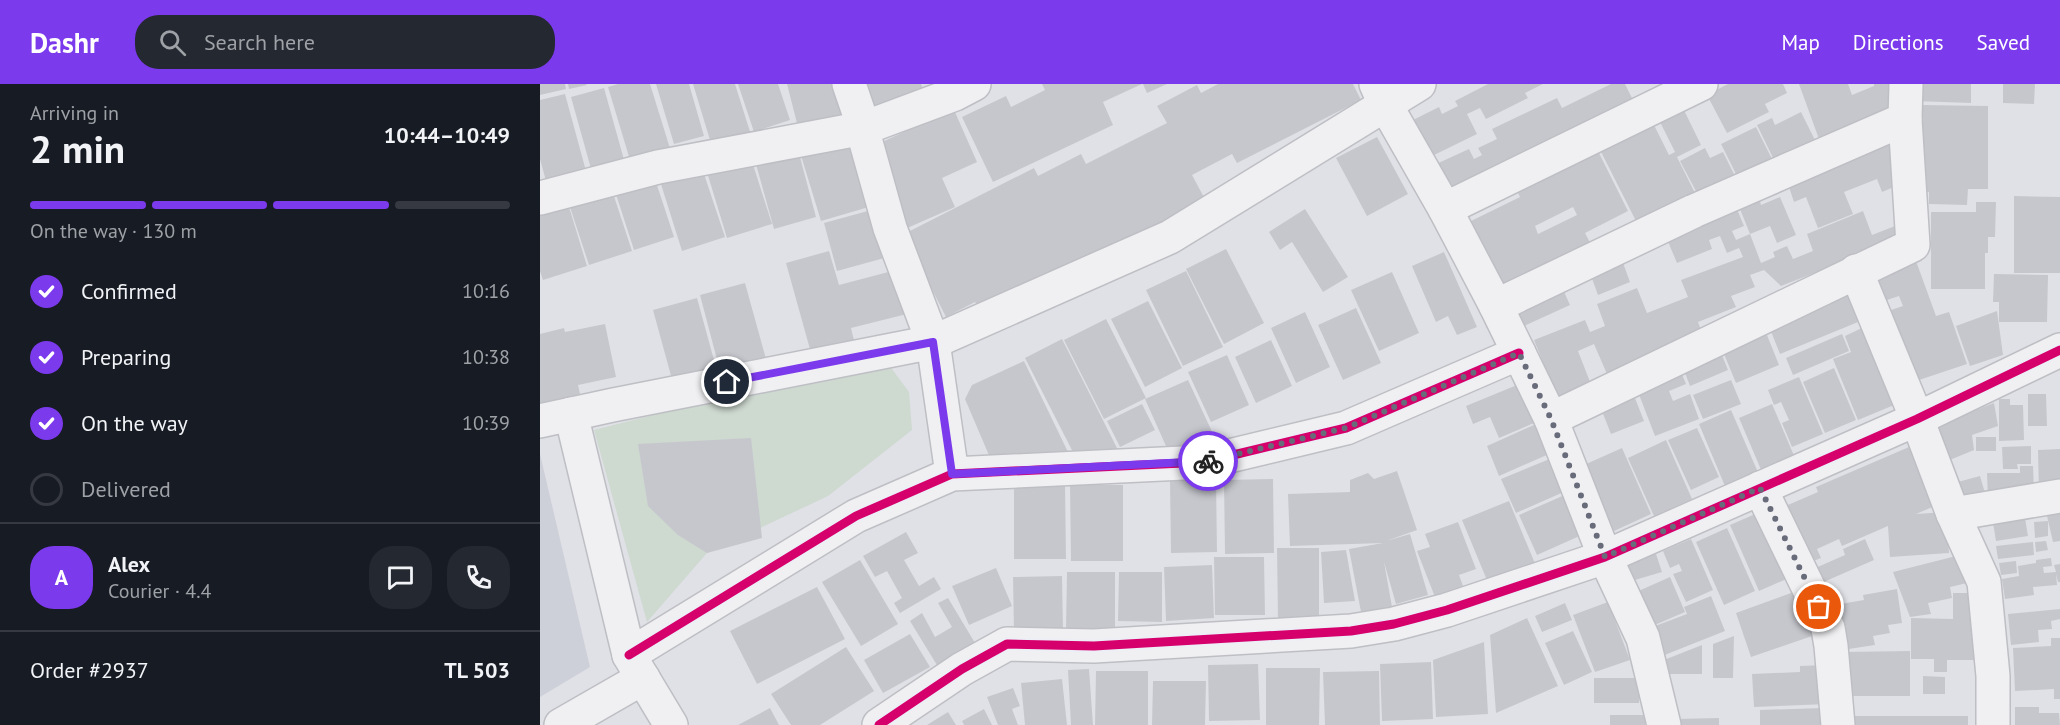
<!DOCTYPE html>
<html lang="en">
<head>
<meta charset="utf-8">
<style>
  body { margin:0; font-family:"PT Sans",sans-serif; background:#242831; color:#f1f3f6; height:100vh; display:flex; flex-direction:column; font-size:22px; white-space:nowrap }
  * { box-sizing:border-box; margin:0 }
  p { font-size:20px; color:#9ea1a6 }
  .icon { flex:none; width:33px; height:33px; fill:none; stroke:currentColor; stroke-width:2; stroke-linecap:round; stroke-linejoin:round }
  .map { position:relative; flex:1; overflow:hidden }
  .drawer { display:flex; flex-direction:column; background:#171b24; width:540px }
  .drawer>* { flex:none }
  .pin { position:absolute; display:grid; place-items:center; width:51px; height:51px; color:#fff; margin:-26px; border:3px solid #fff; border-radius:50%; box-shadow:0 2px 6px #0007 }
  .courier { position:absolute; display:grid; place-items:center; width:60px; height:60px; margin:-30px; border:4px solid #7c3aed; border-radius:50%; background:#fff; color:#222; box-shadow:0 2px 8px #0007 }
  .overview em { font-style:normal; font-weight:700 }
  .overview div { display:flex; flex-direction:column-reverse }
  .overview { display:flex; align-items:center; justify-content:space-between; height:102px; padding:0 30px }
  h1 { font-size:39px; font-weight:700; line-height:45px }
  .bar { display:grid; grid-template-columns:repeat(4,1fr); gap:9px 6px; align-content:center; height:72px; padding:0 30px }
  .bar i { height:8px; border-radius:4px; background:#363941 }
  .bar .current { background:#7c3aed }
  .bar p { grid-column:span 4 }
  .line { display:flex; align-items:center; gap:15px; padding:0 30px; border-top:2px solid #363941 }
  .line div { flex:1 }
  .round { display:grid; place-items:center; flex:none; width:63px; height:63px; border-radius:24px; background:#242831 }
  ol { padding:0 30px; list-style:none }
  li { display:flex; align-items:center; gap:18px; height:66px }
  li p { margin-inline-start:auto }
  li .icon { padding:6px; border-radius:50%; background:#7c3aed; color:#fff; stroke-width:4 }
  li:last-child { color:#9ea1a6 }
  li i { width:33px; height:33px; border:3px solid #363941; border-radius:50% }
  header { display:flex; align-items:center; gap:36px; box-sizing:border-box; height:84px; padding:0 30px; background:#7c3aed; color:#fff }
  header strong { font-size:28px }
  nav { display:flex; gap:33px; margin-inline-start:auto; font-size:21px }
  .search { width:420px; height:54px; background:#242831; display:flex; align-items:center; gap:15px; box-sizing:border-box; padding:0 21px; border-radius:24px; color:#9ea1a6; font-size:22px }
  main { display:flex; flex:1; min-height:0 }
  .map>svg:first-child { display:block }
  .built { fill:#ced0d9 }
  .green { fill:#ced9d0 }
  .building { fill:#c6c7cd; fill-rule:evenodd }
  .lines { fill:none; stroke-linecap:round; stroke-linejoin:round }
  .minor-casing { stroke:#bebfc4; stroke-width:36 }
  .tertiary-casing { stroke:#bebfc4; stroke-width:36 }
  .minor { stroke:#f0f0f2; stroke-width:33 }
  .tertiary { stroke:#f0f0f2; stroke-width:33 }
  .cycleway-casing { stroke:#edeff6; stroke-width:13 }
  .cycleway { stroke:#d6006c; stroke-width:9 }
  .done { stroke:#676b7a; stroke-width:6; stroke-dasharray:0 10.8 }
  .route { stroke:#7c3aed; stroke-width:8 }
</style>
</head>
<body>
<header>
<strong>Dashr</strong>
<div class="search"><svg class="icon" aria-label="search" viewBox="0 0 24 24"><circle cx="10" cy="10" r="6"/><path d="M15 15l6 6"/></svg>Search here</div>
<nav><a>Map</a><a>Directions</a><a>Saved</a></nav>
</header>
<main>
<section class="drawer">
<div class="overview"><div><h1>2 min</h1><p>Arriving in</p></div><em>10:44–10:49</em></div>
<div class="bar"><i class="current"></i><i class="current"></i><i class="current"></i><i></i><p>On the way · 130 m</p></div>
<ol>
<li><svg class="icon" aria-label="check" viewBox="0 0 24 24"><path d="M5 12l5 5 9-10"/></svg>Confirmed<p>10:16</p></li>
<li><svg class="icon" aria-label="check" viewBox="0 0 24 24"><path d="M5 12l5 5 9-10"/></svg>Preparing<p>10:38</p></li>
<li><svg class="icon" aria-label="check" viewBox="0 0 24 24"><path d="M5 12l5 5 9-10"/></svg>On the way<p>10:39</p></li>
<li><i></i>Delivered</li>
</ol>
<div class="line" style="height:108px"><b class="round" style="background:#7c3aed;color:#fff">A</b><div><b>Alex</b><p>Courier · 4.4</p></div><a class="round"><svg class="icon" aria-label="chat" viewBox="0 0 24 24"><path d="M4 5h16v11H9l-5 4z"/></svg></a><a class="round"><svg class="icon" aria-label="phone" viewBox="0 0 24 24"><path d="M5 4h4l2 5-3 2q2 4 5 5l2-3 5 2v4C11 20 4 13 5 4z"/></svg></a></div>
<div class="line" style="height:78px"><div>Order #2937</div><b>TL 503</b></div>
</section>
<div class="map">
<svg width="1520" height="641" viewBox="0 0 1520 641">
  <rect width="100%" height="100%" fill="#e0e1e6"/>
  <path class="built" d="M0,370L50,583L0,613Z"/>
  <path class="green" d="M343,273L369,308L372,346L288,412L167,469L107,538L54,346Z"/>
  <g class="building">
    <path d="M0,0H25L26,5L0,11Z"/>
    <path d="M28,0H46L47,1L29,5Z"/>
    <path d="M78,0H110L133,74L93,86L68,3Z"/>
    <path d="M116,0H149L164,52L134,60Z"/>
    <path d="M153,0H195L212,54L173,66Z"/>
    <path d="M198,0H238L250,36L214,48Z"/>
    <path d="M247,0H297L311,37L259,47Z"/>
    <path d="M324,0H381L387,16L337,35Z"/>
    <path d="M502,0H602L563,18L573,41L453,98L422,33L466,12L471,23L505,6Z"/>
    <path d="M603,0H627L607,9Z"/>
    <path d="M678,0H813L821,16L697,79L692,70L652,91L666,117L585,157L500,191L438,222L435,218L406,233L364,150L494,84L498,92L541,70L546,80L627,39L617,22L657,1L661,9Z"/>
    <path d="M948,0H1003L985,9L988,14L946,35L940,24L927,30L937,50L890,73L871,37L899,23L902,30L918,22L915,17Z"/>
    <path d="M1071,0H1085L1093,16L1011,66L1007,57L987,67L912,119L894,81L929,65L934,75L942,71L938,64L957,55L952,45L1017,14L1022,24Z"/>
    <path d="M1188,0H1243L1247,9L1225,20L1229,28L1187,49L1167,11Z"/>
    <path d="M1259,0H1308L1312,11L1334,2V0H1351L1353,25L1279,55Z"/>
    <path d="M1375,0H1431V19L1374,17Z"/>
    <path d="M1463,0H1495L1494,20L1463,19Z"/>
    <path d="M64,4L86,83L53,92L31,13Z"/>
    <path d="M25,10L46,87L6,97L0,75V16Z"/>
    <path d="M411,19L437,78L402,94L415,123L365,145L329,64L379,41Z"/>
    <path d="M1141,20L1161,61L1137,73L1156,111L1097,139L1055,56L1108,29L1129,71L1135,68L1117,32Z"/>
    <path d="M1382,21L1448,22V105H1428L1427,121L1389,120V108H1382Z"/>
    <path d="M1261,28L1280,66L1236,80L1217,41L1232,34L1235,41Z"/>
    <path d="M1216,43L1234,79L1199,96L1181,60Z"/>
    <path d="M1356,50L1361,100L1342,108L1337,95L1304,108L1313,130L1278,144L1266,113L1254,118L1248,100Z"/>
    <path d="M308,51L329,123L281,137L259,65Z"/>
    <path d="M837,53L868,110L827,132L796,74Z"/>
    <path d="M257,62L276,133L234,145L214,73Z"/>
    <path d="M1165,64L1170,74L1183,68L1194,90L1157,109L1140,77Z"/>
    <path d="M1058,67L1088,127L1045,149L1054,166L966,211L929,138L980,113L972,97ZM1033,123L1037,131L998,150L995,142Z"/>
    <path d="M210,71L232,140L187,154L166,85Z"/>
    <path d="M162,84L185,153L142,167L120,97Z"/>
    <path d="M113,89L134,153L94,166L73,101Z"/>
    <path d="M70,100L92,167L49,181L27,114Z"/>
    <path d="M1474,112L1520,113V189H1474Z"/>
    <path d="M26,113L47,182L3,196L0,187V121Z"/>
    <path d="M1240,113L1256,151L1237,159L1230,142L1210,150L1200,125L1220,117L1221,121Z"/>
    <path d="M1194,118L1204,142L1192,147L1196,156L1210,150L1221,179L1235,173L1233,168L1247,162L1253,175L1273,167L1267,150L1323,127L1332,151L1355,142L1362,159L1336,161L1310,171L1312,174L1241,202L1224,186L1210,191L1215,203L1191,212L1196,223L1158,238L1162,249L1067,290L1054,260L1038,267L1052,303L1018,316L994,256L1045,236L1050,248L1065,242L1057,220L1097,204L1107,229L1148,213L1141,196L1203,173L1199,164L1187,169L1180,152L1169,156L1172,165L1137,179L1124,148Z"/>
    <path d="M1436,118H1456L1455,153H1448V169H1445V205H1391V128H1436Z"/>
    <path d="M335,125L348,173L297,187L284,139Z"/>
    <path d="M765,125L808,193L783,208L752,158L740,166L729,148Z"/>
    <path d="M686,165L724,239L684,260L646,185Z"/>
    <path d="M289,167L299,201L356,186L367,230L311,244L316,265L273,276L246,179Z"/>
    <path d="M904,168L937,243L917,251L908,232L896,238L872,182Z"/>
    <path d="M1079,168L1090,198L1058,211L1047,181Z"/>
    <path d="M1376,177L1396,232L1409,228L1427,280L1370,299L1345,228L1363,222L1359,212L1338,219L1329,193Z"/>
    <path d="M646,187L683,263L643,282L606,206Z"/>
    <path d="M852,188L879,249L839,267L811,206Z"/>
    <path d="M1454,190L1508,191L1507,238H1459V218H1453Z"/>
    <path d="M205,199L226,275L180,287L160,211Z"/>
    <path d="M1021,201L1030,221L984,242L975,221Z"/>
    <path d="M1311,207L1323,236L1240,270L1228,240Z"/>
    <path d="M157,214L177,287L133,299L113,226Z"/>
    <path d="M608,217L642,284L605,303L571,235Z"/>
    <path d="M816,224L841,279L803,296L778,241Z"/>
    <path d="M1457,227L1463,271L1430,282L1416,242Z"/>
    <path d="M765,228L790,283L756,299L731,244Z"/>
    <path d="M566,235L606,314L564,335L524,256Z"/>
    <path d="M65,240L76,293L38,301L40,310L0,320V250L24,244L25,248Z"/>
    <path d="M1223,241L1239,281L1196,299L1179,258Z"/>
    <path d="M1326,242L1359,319L1318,336L1293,275L1311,268L1305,252Z"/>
    <path d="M1302,250L1309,267L1253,291L1246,274Z"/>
    <path d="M522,255L578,366L537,376L485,274Z"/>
    <path d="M731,256L752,302L716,319L695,273Z"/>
    <path d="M1180,266L1188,286L1150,302L1142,281Z"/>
    <path d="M687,271L709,321L671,338L648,288Z"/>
    <path d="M484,277L528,368L451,376L425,315L432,301Z"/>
    <path d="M1139,283L1146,300L1129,307L1133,317L1150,310L1159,335L1115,352L1095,300Z"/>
    <path d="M1294,284L1316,336L1285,349L1263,298Z"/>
    <path d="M1259,293L1283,350L1252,363L1242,339L1249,336L1241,318L1234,321L1228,306Z"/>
    <path d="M648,296L674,352L630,371L605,315Z"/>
    <path d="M1191,296L1201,320L1163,335L1153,311Z"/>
    <path d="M977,301L994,339L959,354L950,333L933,340L926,322Z"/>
    <path d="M1091,304L1104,337L1071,350L1058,317Z"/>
    <path d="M1488,310H1506L1507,342H1488Z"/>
    <path d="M1459,315H1470V321H1483L1484,356L1459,357Z"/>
    <path d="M1454,319L1458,342L1432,351L1434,366L1405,378L1392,338L1430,326L1431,328Z"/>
    <path d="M602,320L615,346L580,363L567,337Z"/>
    <path d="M1232,320L1255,374L1222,388L1199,334Z"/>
    <path d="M1191,326L1220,393L1187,407L1159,340Z"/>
    <path d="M996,340L1009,370L959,392L947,362Z"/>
    <path d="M1157,344L1179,393L1151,406L1128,356Z"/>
    <rect x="1436" y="353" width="20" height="14"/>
    <path d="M211,354L222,454L167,469L138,451L108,422L98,360Z"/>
    <path d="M1126,356L1152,415L1114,432L1088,374Z"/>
    <path d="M1376,360L1402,419L1376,430L1406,428L1409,469L1350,473L1348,442L1302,462L1299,455L1277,465L1281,474L1266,480L1241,424L1278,408L1276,403Z"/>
    <path d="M1491,362V380H1477L1478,385H1463L1462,363Z"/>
    <path d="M1082,364L1111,430L1074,447L1044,381Z"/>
    <path d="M1520,365V407L1499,408L1498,366Z"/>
    <path d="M1012,374L1026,407L976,429L961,395Z"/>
    <path d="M1480,382H1493L1494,408L1448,416L1447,389H1480Z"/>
    <path d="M857,387L877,446L846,457L870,450L888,511L856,520L844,478L852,523L821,528L809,465L843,459L750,462L748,410L810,408V396L828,389L834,395Z"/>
    <path d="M1440,392L1447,416L1421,423L1414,399Z"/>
    <path d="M676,395L677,468L631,469L630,396Z"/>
    <path d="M733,395L734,469L685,470L684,396Z"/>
    <path d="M474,398H525L526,475H474Z"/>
    <path d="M530,401H583V477H531Z"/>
    <path d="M1027,410L1044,450L997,471L979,431Z"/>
    <path d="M1520,416V457L1513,458L1504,419Z"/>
    <path d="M969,417L996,482L949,501L922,436Z"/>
    <path d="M1483,422L1488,452L1456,457L1451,427Z"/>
    <path d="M1222,427L1251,493L1219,507L1190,441Z"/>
    <path d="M1508,437V452L1495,454L1494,438Z"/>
    <path d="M918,438L936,485L919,491L923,502L895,513L877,467L890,463L885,450Z"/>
    <path d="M1187,444L1215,507L1184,521L1156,458Z"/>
    <path d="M366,448L378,469L364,476L379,502L394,493L401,505L360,529L354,519L362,514L347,487L335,493L323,472Z"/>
    <path d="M1151,455L1173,506L1146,518L1133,490L1142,487L1139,480L1130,484L1123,467Z"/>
    <path d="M1325,455L1334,476L1279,500L1273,485L1305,471L1303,465Z"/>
    <path d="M1506,457L1508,466L1496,468L1495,458Z"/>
    <path d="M1493,458L1494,471L1458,475L1456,462Z"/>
    <path d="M737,464H779V537L738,538Z"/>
    <path d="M806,466L815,517L784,519L781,468Z"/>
    <path d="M1116,470L1122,488L1088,498L1083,480Z"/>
    <path d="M1420,471L1427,499L1410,503L1412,514L1388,519L1391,530L1370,533L1353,488Z"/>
    <path d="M674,473H724L725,531H675Z"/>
    <path d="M1511,474L1512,482L1503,483L1504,489L1516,488L1514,481L1520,480V498H1518L1516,490L1517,501L1493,503L1494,511L1465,515L1462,495L1479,492L1478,482L1496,479V476Z"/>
    <path d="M320,476L358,540L321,562L282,498Z"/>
    <path d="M1476,477L1477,489L1461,491L1459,479Z"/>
    <path d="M672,481L674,534L626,537L624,483Z"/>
    <path d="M456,484L472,522L429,541L412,502Z"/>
    <path d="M527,488H575V546L526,545Z"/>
    <path d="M579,488H622V538L578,537Z"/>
    <path d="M522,492L523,547L474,548L473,493Z"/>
    <path d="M1130,493L1145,528L1110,543L1094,509Z"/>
    <path d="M277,503L305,555L217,600L190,547Z"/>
    <path d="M1357,505L1362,539L1348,541L1350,549L1333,552L1335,561L1302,566L1295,521L1324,516L1323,511Z"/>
    <path d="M1259,506L1275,551L1211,573L1196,529Z"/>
    <path d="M1413,509H1434V576H1407V588H1394V575H1371V534L1413,535Z"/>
    <path d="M1171,512L1185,547L1122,572L1110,544L1147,530L1144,523Z"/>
    <path d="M408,514L438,564L400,586L370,537L382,529L395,553L412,543L398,519Z"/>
    <path d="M1068,518L1090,576L1055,588L1033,531Z"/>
    <path d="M1025,519L1032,536L1002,548L995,532Z"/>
    <path d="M1520,525V535L1511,537L1512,545L1498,546L1499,558L1471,561L1468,530Z"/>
    <path d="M987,534L1018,602L956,629L950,551Z"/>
    <path d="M1033,547L1052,588L1024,601L1005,559Z"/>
    <path d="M370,550L390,583L343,609L324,576Z"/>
    <path d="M1194,552L1193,594H1173V560Z"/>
    <path d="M1511,554H1520V615H1514V605L1475,607L1473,564L1511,562Z"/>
    <path d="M944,558L948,630L896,633L893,576Z"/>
    <path d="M1162,561V590H1124V576Z"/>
    <path d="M306,563L334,607L280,641H251L231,610Z"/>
    <path d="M1370,567V612H1303L1302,568Z"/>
    <path d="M891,578L893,635L842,637L840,580Z"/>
    <path d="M718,580L720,636L669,637L668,581Z"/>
    <path d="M1286,581L1288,620L1214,623L1212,590L1260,588V582Z"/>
    <path d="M726,584H780L779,641H726Z"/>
    <path d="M549,585L553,641H531L528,586Z"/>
    <path d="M556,587H608V641H555Z"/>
    <path d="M839,587L840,641H785L783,588Z"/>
    <path d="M1383,592L1405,593V610H1383Z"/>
    <rect x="1054" y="594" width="45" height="25"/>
    <path d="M522,595L527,641H485L481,599Z"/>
    <path d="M613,597H666L665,641H612Z"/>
    <path d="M473,604L480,622L472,625L478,641H458L447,613Z"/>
    <path d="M1475,623H1499V629H1519L1520,641H1475Z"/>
    <path d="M230,624L239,641H198Z"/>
    <path d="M1283,624L1284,641H1220V626Z"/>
    <path d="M444,625L452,641H424L422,637Z"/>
    <path d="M408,628L416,641H387Z"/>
    <rect x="1070" y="631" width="35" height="10"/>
    <rect x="1310" y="632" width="118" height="9"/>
    <path d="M1179,634V641H1136V635Z"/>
  </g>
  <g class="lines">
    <g class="minor-casing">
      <g id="minor">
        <path d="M309,0L324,44V51L350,144L393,258L412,390"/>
        <path d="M836,0L845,20L905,125L956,222L1011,335L1065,473L1103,554L1124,641"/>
        <path d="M0,114L118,83L324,44L415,10L434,0"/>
        <path d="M905,125L1161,0"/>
        <path d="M1316,187L1377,335L1413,430L1444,498L1453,592V641"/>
        <path d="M956,222L1154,127L1365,35"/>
        <path d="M31,330L89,571L131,641"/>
        <path d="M1011,335L1373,161L1365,35L1366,0"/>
        <path d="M1220,404L1288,544L1291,562L1298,641"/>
        <path d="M1413,430L1520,412"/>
        <path d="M89,571L316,432L412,390L664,378L806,344L979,269"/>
        <path d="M21,641L103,594"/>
        <path d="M339,641L422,585L467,560L554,562L811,547L854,540L907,526L1065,473L1377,335L1520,266"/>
      </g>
    </g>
    <g class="tertiary-casing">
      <path id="tertiary" d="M0,337L73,321L393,258L630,153L879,0"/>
    </g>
    <use href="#minor" class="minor"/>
    <use href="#tertiary" class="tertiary"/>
    <g class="cycleway-casing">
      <g id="cycleway">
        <path d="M89,571L316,432L412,390L664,378L806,344L979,269"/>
        <path d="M339,641L422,585L467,560L554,562L811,547L854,540L907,526L1065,473L1377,335L1520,266"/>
      </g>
    </g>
    <use href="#cycleway" class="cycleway"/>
  </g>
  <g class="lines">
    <path class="done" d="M668,377L806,344L979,269L1011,335L1065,473L1220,404L1279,523"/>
    <path class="route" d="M187,298L393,258L412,390L668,377"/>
  </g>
</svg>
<div class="pin" style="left:1279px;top:523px;background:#ea580c"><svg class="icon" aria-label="bag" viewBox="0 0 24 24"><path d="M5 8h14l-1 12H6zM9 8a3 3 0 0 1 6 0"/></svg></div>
<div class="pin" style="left:187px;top:298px;background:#1f2937"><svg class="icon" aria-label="home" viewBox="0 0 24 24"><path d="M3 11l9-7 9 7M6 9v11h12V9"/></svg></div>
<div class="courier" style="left:668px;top:377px"><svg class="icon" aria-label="bike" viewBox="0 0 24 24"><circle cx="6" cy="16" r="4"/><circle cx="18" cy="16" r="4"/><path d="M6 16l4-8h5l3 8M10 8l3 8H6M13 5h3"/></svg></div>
</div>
</main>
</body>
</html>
